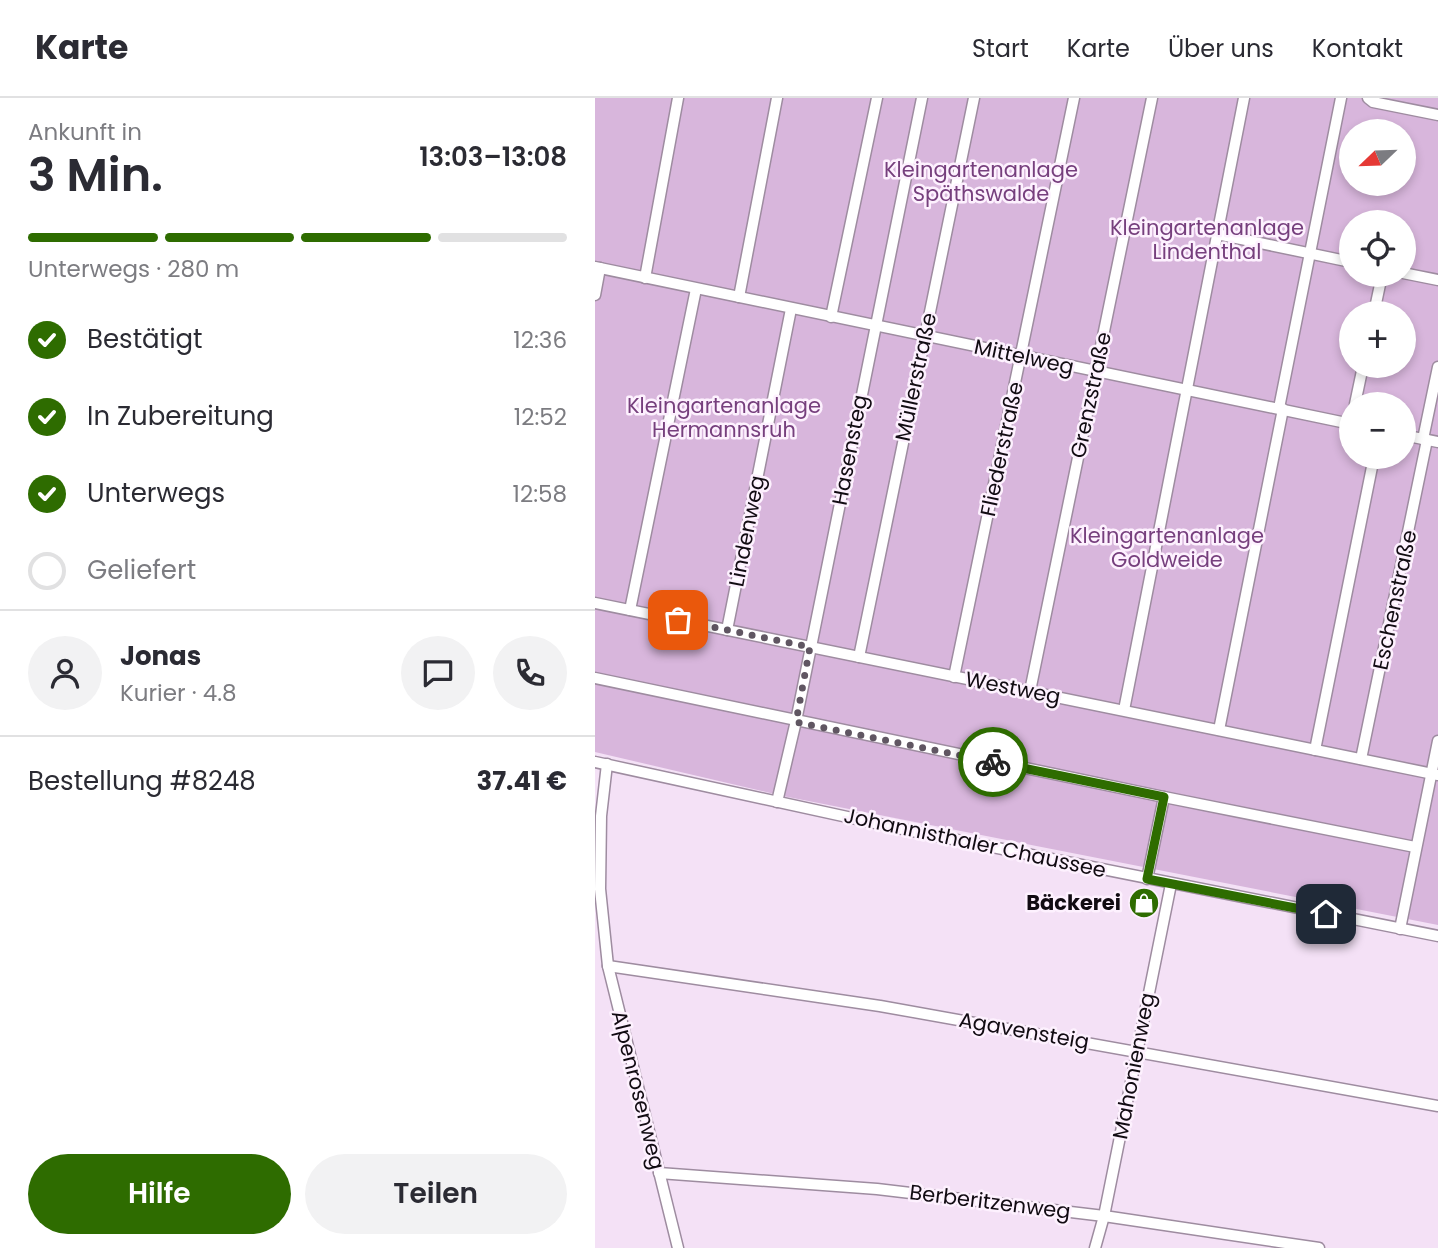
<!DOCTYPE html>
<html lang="de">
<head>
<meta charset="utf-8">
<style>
  body { margin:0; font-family:Poppins,sans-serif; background:#f2f2f3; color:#2b2b33; height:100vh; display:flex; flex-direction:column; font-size:26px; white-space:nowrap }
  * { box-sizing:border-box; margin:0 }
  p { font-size:23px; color:#7c7c81 }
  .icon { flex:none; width:38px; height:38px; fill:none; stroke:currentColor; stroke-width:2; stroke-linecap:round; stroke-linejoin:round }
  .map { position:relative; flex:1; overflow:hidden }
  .side { display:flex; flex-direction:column; background:#fff; width:595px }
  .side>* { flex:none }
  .needle { width:46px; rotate:247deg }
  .fabs { position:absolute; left:744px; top:21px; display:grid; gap:14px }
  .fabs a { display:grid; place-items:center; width:77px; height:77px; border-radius:50%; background:#fff; box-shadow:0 4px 10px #0003; font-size:35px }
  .pin { position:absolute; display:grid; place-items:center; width:60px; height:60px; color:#fff; margin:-30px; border-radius:14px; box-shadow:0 4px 10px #0006 }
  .courier { position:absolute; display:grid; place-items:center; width:70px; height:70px; margin:-35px; border:5px solid #2e6c00; border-radius:50%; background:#fff; color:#222; box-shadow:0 2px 9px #0007 }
  .headline em { font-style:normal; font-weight:600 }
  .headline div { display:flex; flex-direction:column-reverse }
  .headline { display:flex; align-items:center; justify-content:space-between; height:119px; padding:0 28px }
  h1 { font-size:46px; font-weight:600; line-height:52px }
  .bar { display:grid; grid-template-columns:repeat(4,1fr); gap:10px 7px; align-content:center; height:84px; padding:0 28px }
  .bar i { height:9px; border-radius:5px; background:#e1e1e2 }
  .bar .current { background:#2e6c00 }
  .bar p { grid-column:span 4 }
  .line { display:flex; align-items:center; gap:18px; padding:0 28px; border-top:2px solid #e1e1e2 }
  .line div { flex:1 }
  .round { display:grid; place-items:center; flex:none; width:74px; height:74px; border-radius:37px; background:#f2f2f3 }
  ol { padding:0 28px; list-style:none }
  li { display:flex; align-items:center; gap:21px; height:77px }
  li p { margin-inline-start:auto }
  li .icon { padding:7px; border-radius:50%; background:#2e6c00; color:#fff; stroke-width:4 }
  li:last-child { color:#7c7c81 }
  li i { width:38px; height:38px; border:4px solid #e1e1e2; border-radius:50% }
  .primary-button { display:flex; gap:14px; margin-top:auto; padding:14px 28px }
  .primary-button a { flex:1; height:80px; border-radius:42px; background:#2e6c00; color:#fff; font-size:28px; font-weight:600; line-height:80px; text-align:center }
  .primary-button a+a { background:#f2f2f3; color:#2b2b33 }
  header { display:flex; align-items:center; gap:42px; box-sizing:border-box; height:98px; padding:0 35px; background:#fff; border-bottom:2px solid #e1e1e2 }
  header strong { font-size:33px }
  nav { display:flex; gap:38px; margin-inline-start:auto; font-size:24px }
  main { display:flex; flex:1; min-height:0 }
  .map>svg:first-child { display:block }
  .garden { fill:#d8b6dc; fill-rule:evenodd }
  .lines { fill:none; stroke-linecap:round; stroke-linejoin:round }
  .minor-casing { stroke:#9e8ca0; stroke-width:13 }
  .minor { stroke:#fff; stroke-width:10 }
  .done { stroke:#605662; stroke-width:7; stroke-dasharray:0 12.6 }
  .route { stroke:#2e6c00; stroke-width:9 }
  .labels { text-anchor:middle; stroke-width:5; stroke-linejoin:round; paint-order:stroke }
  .park-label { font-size:21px; fill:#763f7d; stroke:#fdf1fe }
  .street-label { font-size:21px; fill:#110b12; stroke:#fdf1fe }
  .poi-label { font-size:21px; font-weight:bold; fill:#110b12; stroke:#fdf1fe; text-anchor:end }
</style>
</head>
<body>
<header>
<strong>Karte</strong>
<nav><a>Start</a><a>Karte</a><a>Über uns</a><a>Kontakt</a></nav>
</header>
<main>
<section class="side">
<div class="headline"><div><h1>3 Min.</h1><p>Ankunft in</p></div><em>13:03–13:08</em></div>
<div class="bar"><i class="current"></i><i class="current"></i><i class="current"></i><i></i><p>Unterwegs · 280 m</p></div>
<ol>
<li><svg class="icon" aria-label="check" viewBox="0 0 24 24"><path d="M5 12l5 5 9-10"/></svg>Bestätigt<p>12:36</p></li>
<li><svg class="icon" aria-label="check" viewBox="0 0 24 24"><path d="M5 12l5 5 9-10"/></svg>In Zubereitung<p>12:52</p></li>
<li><svg class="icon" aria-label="check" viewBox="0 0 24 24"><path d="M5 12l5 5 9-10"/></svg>Unterwegs<p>12:58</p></li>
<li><i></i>Geliefert</li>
</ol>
<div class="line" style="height:126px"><a class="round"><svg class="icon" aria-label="person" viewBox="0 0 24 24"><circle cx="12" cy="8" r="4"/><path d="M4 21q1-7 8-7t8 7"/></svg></a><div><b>Jonas</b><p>Kurier · 4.8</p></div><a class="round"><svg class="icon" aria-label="chat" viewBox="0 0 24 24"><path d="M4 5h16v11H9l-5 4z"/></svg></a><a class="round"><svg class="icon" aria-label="phone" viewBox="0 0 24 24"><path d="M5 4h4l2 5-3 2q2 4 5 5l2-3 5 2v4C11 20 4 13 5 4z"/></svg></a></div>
<div class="line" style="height:91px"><div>Bestellung #8248</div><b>37.41 €</b></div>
<div class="primary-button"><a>Hilfe</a><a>Teilen</a></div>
</section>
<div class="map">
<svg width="843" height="1150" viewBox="0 0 843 1150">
  <rect width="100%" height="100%" fill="#f4e1f6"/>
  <path class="garden" d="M0,0H843V827L188,698L0,654ZM756,33H808V86H756ZM756,124H808V177H756ZM756,215H808V268H756ZM756,306H808V359H756Z"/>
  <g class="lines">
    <g class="minor-casing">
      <g id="minor">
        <path d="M773,0L778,4L843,17"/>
        <path d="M622,136L756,164"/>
        <path d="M0,169L756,326"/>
        <path d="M808,175L843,182"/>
        <path d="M50,180L83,0"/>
        <path d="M0,197L5,170"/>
        <path d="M144,199L182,0"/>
        <path d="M779,215L787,177"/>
        <path d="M236,219L282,0"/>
        <path d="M760,306L768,268"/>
        <path d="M684,310L746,0"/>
        <path d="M808,337L843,344"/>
        <path d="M828,341L843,269"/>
        <path d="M0,505L843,677"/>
        <path d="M35,512L101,191"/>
        <path d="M132,532L196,211"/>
        <path d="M264,559L379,0"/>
        <path d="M359,579L479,0"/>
        <path d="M0,580L569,699L820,749"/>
        <path d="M435,593L557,0"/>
        <path d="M529,612L649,0"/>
        <path d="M624,632L688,311"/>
        <path d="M720,652L779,359"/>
        <path d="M766,661L832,342"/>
        <path d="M0,664L312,732L843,838"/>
        <path d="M12,666L6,718L5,791L13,868L83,1150"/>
        <path d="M182,704L201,623L327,0"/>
        <path d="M552,781L569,699"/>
        <path d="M805,831L843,643"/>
        <path d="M13,868L285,908L843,1008"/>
        <path d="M64,1075L282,1091L509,1118L724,1150"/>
        <path d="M500,1150L509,1118L576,786"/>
      </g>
    </g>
    <use href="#minor" class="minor"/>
  </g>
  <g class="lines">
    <path class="done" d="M83,522L215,549L201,624L398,664"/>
    <path class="route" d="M398,664L569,699L552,781L731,816"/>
  </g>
  <defs>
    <g id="shop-disc" transform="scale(1.575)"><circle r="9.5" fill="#2e6c00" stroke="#fdf1fe"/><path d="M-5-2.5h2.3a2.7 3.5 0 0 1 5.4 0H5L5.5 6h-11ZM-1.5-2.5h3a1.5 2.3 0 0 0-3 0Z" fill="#fff"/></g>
  </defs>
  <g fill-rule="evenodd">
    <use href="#shop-disc" x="549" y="805"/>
  </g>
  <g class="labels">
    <g class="park-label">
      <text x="386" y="79">Kleingartenanlage<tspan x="386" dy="24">Späthswalde</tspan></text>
      <text x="612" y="137">Kleingartenanlage<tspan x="612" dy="24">Lindenthal</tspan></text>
      <text x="129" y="315">Kleingartenanlage<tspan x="129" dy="24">Hermannsruh</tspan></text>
      <text x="572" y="445">Kleingartenanlage<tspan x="572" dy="24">Goldweide</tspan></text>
    </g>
    <g class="street-label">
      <text transform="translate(429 259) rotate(12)" y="7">Mittelweg</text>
      <text transform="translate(321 279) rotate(-78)" y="7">Müllerstraße</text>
      <text transform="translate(496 297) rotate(-78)" y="7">Grenzstraße</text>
      <text transform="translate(407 351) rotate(-78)" y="7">Fliederstraße</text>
      <text transform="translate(255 352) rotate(-79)" y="7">Hasensteg</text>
      <text transform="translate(152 433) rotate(-79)" y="7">Lindenweg</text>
      <text transform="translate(800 502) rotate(-78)" y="7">Eschenstraße</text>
      <text transform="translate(418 590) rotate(11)" y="7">Westweg</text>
      <text transform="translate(380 745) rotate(12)" y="7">Johannisthaler Chaussee</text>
      <text transform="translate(429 933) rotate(10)" y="7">Agavensteig</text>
      <text transform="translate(539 968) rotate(-79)" y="7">Mahonienweg</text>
      <text transform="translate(43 992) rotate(76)" y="7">Alpenrosenweg</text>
      <text transform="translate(395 1104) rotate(7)" y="7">Berberitzenweg</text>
    </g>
    <g class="poi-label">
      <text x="526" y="812">Bäckerei</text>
    </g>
  </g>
</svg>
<div class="fabs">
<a><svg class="needle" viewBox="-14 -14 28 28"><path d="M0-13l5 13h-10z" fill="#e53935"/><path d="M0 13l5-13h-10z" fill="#7c7c81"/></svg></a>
<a><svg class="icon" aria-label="locate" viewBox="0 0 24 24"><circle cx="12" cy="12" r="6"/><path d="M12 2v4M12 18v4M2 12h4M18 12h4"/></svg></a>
<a>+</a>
<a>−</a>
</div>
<div class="pin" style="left:83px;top:522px;background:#ea580c"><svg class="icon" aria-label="bag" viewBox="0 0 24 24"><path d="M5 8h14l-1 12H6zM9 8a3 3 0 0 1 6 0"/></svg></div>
<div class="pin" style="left:731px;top:816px;background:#1f2937"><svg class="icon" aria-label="home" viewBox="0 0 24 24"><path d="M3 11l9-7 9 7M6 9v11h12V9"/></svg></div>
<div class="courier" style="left:398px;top:664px"><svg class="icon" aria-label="bike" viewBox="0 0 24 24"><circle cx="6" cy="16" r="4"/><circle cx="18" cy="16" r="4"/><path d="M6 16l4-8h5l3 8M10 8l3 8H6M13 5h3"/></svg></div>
</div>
</main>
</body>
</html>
